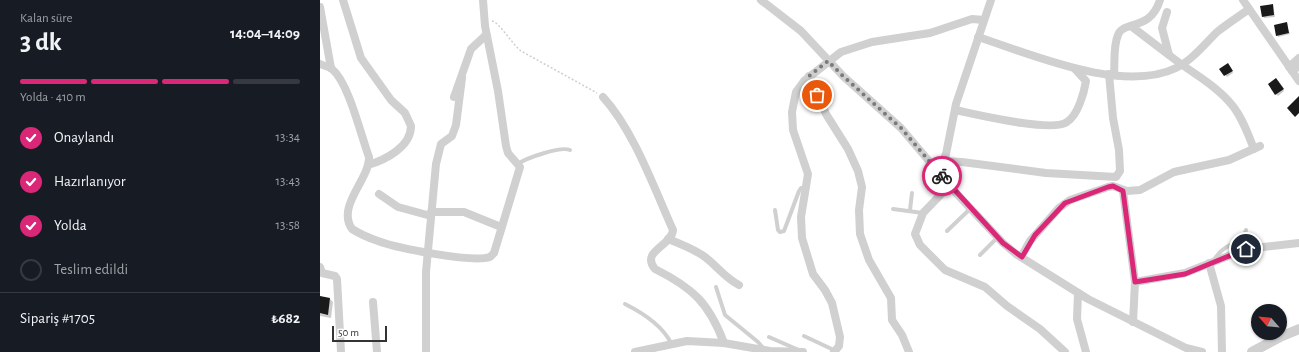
<!DOCTYPE html>
<html lang="tr">
<head>
<meta charset="utf-8">
<style>
  body { margin:0; font-family:"Alegreya Sans",sans-serif; background:#20242c; color:#f1f3f6; height:100vh; display:flex; flex-direction:column; font-size:15px; white-space:nowrap }
  * { box-sizing:border-box; margin:0 }
  p { font-size:13px; color:#9ea1a6 }
  .icon { flex:none; width:22px; height:22px; fill:none; stroke:currentColor; stroke-width:2; stroke-linecap:round; stroke-linejoin:round }
  .map { position:relative; flex:1; overflow:hidden }
  .details { display:flex; flex-direction:column; background:#171b24; width:320px }
  .details>* { flex:none }
  .needle { width:26px; rotate:297deg }
  .controls { position:absolute; left:931px; top:304px; display:grid; gap:8px }
  .controls a { display:grid; place-items:center; width:36px; height:36px; border-radius:50%; background:#171b24; box-shadow:0 1px 3px #0004; font-size:20px }
  .scale { position:absolute; left:12px; bottom:10px; width:55px; box-sizing:border-box; padding-left:4px; border:2px solid #333; border-top:0; font-size:11px; line-height:14px; white-space:nowrap; color:#333; -webkit-text-stroke:3px #fff; paint-order:stroke }
  .pin { position:absolute; display:grid; place-items:center; width:34px; height:34px; color:#fff; margin:-17px; border:2px solid #fff; border-radius:50%; box-shadow:0 1px 4px #0007 }
  .courier { position:absolute; display:grid; place-items:center; width:40px; height:40px; margin:-20px; border:3px solid #db2777; border-radius:50%; background:#fff; color:#222; box-shadow:0 1px 5px #0007 }
  .summary em { font-style:normal; font-weight:700 }
  .summary div { display:flex; flex-direction:column-reverse }
  .summary { display:flex; align-items:center; justify-content:space-between; height:68px; padding:0 20px }
  h1 { font-size:26px; font-weight:700; line-height:30px }
  .bar { display:grid; grid-template-columns:repeat(4,1fr); gap:6px 4px; align-content:center; height:48px; padding:0 20px }
  .bar i { height:5px; border-radius:3px; background:#363941 }
  .bar .current { background:#db2777 }
  .bar p { grid-column:span 4 }
  .line { display:flex; align-items:center; gap:10px; padding:0 20px; border-top:1px solid #363941 }
  .line div { flex:1 }
  ol { padding:0 20px; list-style:none }
  li { display:flex; align-items:center; gap:12px; height:44px }
  li p { margin-inline-start:auto }
  li .icon { padding:4px; border-radius:50%; background:#db2777; color:#fff; stroke-width:4 }
  li:last-child { color:#9ea1a6 }
  li i { width:22px; height:22px; border:2px solid #363941; border-radius:50% }
  main { display:flex; flex:1; min-height:0 }
  .map>svg:first-child { display:block }
  .shadow { fill:#0003 }
  .building { fill:#1a1a1a }
  .lines { fill:none; stroke-linecap:round; stroke-linejoin:round }
  .path { stroke:#cdcdcd; stroke-width:1.5; stroke-dasharray:2 2; stroke-linecap:butt }
  .service { stroke:#d0d0d0; stroke-width:4 }
  .minor { stroke:#d0d0d0; stroke-width:8 }
  .tertiary { stroke:#d0d0d0; stroke-width:10 }
  .done { stroke:#7a7a7a; stroke-width:4; stroke-dasharray:0 7.2 }
  .route { stroke:#db2777; stroke-width:5 }
</style>
</head>
<body>
<main>
<section class="details">
<div class="summary"><div><h1>3 dk</h1><p>Kalan süre</p></div><em>14:04–14:09</em></div>
<div class="bar"><i class="current"></i><i class="current"></i><i class="current"></i><i></i><p>Yolda · 410 m</p></div>
<ol>
<li><svg class="icon" aria-label="check" viewBox="0 0 24 24"><path d="M5 12l5 5 9-10"/></svg>Onaylandı<p>13:34</p></li>
<li><svg class="icon" aria-label="check" viewBox="0 0 24 24"><path d="M5 12l5 5 9-10"/></svg>Hazırlanıyor<p>13:43</p></li>
<li><svg class="icon" aria-label="check" viewBox="0 0 24 24"><path d="M5 12l5 5 9-10"/></svg>Yolda<p>13:58</p></li>
<li><i></i>Teslim edildi</li>
</ol>
<div class="line" style="height:52px"><div>Sipariş #1705</div><b>₺682</b></div>
</section>
<div class="map">
<svg width="979" height="352" viewBox="0 0 979 352">
  <rect width="100%" height="100%" fill="#fff"/>
  <g class="shadow">
    <path d="M953,5L955,17L944,18L943,16Z"/>
    <path d="M966,23L970,34L958,37L957,35Z"/>
    <path d="M909,66L913,73L907,77L901,69Z"/>
    <path d="M958,81L964,91L958,96L956,94Z"/>
    <path d="M0,297L10,299L13,302L11,318L0,316Z"/>
  </g>
  <g class="building">
    <path d="M953,4L954,15L942,17L940,6Z"/>
    <path d="M967,22L969,33L956,36L954,25Z"/>
    <path d="M908,63L913,71L904,76L899,69Z"/>
    <path d="M956,78L964,89L955,95L948,84Z"/>
    <path d="M979,96V113L975,117L967,108Z"/>
    <path d="M0,296L10,298L8,315L0,313Z"/>
  </g>
  <g class="lines">
    <path class="path" d="M172,21C179,22 192,44 201,51L277,93"/>
    <g class="service">
      <path d="M198,164C206,158 241,146 250,150"/>
      <path d="M573,209L603,213"/>
      <path d="M455,210L458,230L460,232L464,231L479,191L481,188H486"/>
      <path d="M590,210L592,193"/>
      <path d="M627,231L651,208"/>
      <path d="M660,255L678,237"/>
      <path d="M894,260C901,248 909,245 922,241L926,230"/>
      <path d="M396,287L405,315L438,342L444,349"/>
      <path d="M305,304C323,313 342,325 351,343"/>
      <path d="M484,336L516,351"/>
      <path d="M449,337L481,351"/>
    </g>
    <g class="minor">
      <path d="M23,0L41,58L71,100L85,113L91,126C91,147 65,160 48,165"/>
      <path d="M441,0L481,31L523,76L581,128L636,193L683,243L696,254L768,299L866,348L882,352"/>
      <path d="M923,0L979,81"/>
      <path d="M0,7L11,68"/>
      <path d="M847,12L842,28L849,55C870,72 895,84 912,105C922,117 928,134 934,149"/>
      <path d="M811,26L849,55"/>
      <path d="M658,37C711,54 802,94 856,68C872,60 884,45 897,32C907,24 918,17 929,9"/>
      <path d="M0,64C4,66 8,66 12,69C29,83 41,136 49,157C50,179 16,206 32,229C40,234 49,238 58,241C77,248 152,263 170,257L174,253L200,167L188,153L186,146L178,91L165,26L163,0"/>
      <path d="M969,67L979,58"/>
      <path d="M972,71L979,66"/>
      <path d="M794,75C795,62 793,46 798,35C803,20 830,32 840,0"/>
      <path d="M489,76L506,114L528,149L538,171L542,187L539,210L540,234L549,260L571,298L572,320L582,335L589,352"/>
      <path d="M134,97L151,49L166,35"/>
      <path d="M283,97C314,131 334,188 353,230C352,246 320,251 335,269C373,288 389,303 404,343"/>
      <path d="M635,110C655,114 732,133 747,122C758,115 764,93 766,81L755,69"/>
      <path d="M623,161L642,162L726,173L796,177L800,171L799,150L793,118L789,74"/>
      <path d="M621,165L626,154L636,104L671,0"/>
      <path d="M630,185L603,213L595,234L600,245L625,270L665,287L687,306L720,329L745,352"/>
      <path d="M803,191L815,282L813,322"/>
      <path d="M59,194L78,207L111,216"/>
      <path d="M111,212H144L181,227"/>
      <path d="M348,239C361,244 374,249 385,257C397,266 405,278 419,285"/>
      <path d="M701,257L710,241L739,208L750,200L788,187L793,186L807,191L820,190L854,172L909,160L940,146"/>
      <path d="M889,263L901,306L902,352"/>
      <path d="M0,267L2,273L15,276L17,279L21,352"/>
      <path d="M815,282L865,273L926,249L979,243"/>
      <path d="M758,293L757,319L766,352"/>
      <path d="M53,302L57,352"/>
      <path d="M106,352V272L116,164L121,144L132,136L136,125L142,78"/>
      <path d="M315,352L367,341L404,343L450,351L483,352"/>
      <path d="M514,352L519,346L520,337L512,303L505,290L493,274L482,238L481,217L488,174L473,130L472,112L476,92L484,81L521,52L552,42L610,33L652,19L664,20"/>
    </g>
    <path class="tertiary" d="M932,352L960,337L979,329"/>
  </g>
  <g class="lines">
    <path class="done" d="M497,95L489,76L508,61L523,76L581,128L622,176"/>
    <path class="route" d="M622,176L683,243L702,257L715,235L745,203L788,187L793,186L803,191L815,282L865,274L926,249"/>
  </g>
</svg>
<div class="controls">
<a><svg class="needle" viewBox="-14 -14 28 28"><path d="M0-13l5 13h-10z" fill="#e53935"/><path d="M0 13l5-13h-10z" fill="#9ea1a6"/></svg></a>
</div>
<div class="scale">50 m</div>
<div class="pin" style="left:497px;top:95px;background:#ea580c"><svg class="icon" aria-label="bag" viewBox="0 0 24 24"><path d="M5 8h14l-1 12H6zM9 8a3 3 0 0 1 6 0"/></svg></div>
<div class="pin" style="left:926px;top:249px;background:#1f2937"><svg class="icon" aria-label="home" viewBox="0 0 24 24"><path d="M3 11l9-7 9 7M6 9v11h12V9"/></svg></div>
<div class="courier" style="left:622px;top:176px"><svg class="icon" aria-label="bike" viewBox="0 0 24 24"><circle cx="6" cy="16" r="4"/><circle cx="18" cy="16" r="4"/><path d="M6 16l4-8h5l3 8M10 8l3 8H6M13 5h3"/></svg></div>
</div>
</main>
</body>
</html>
